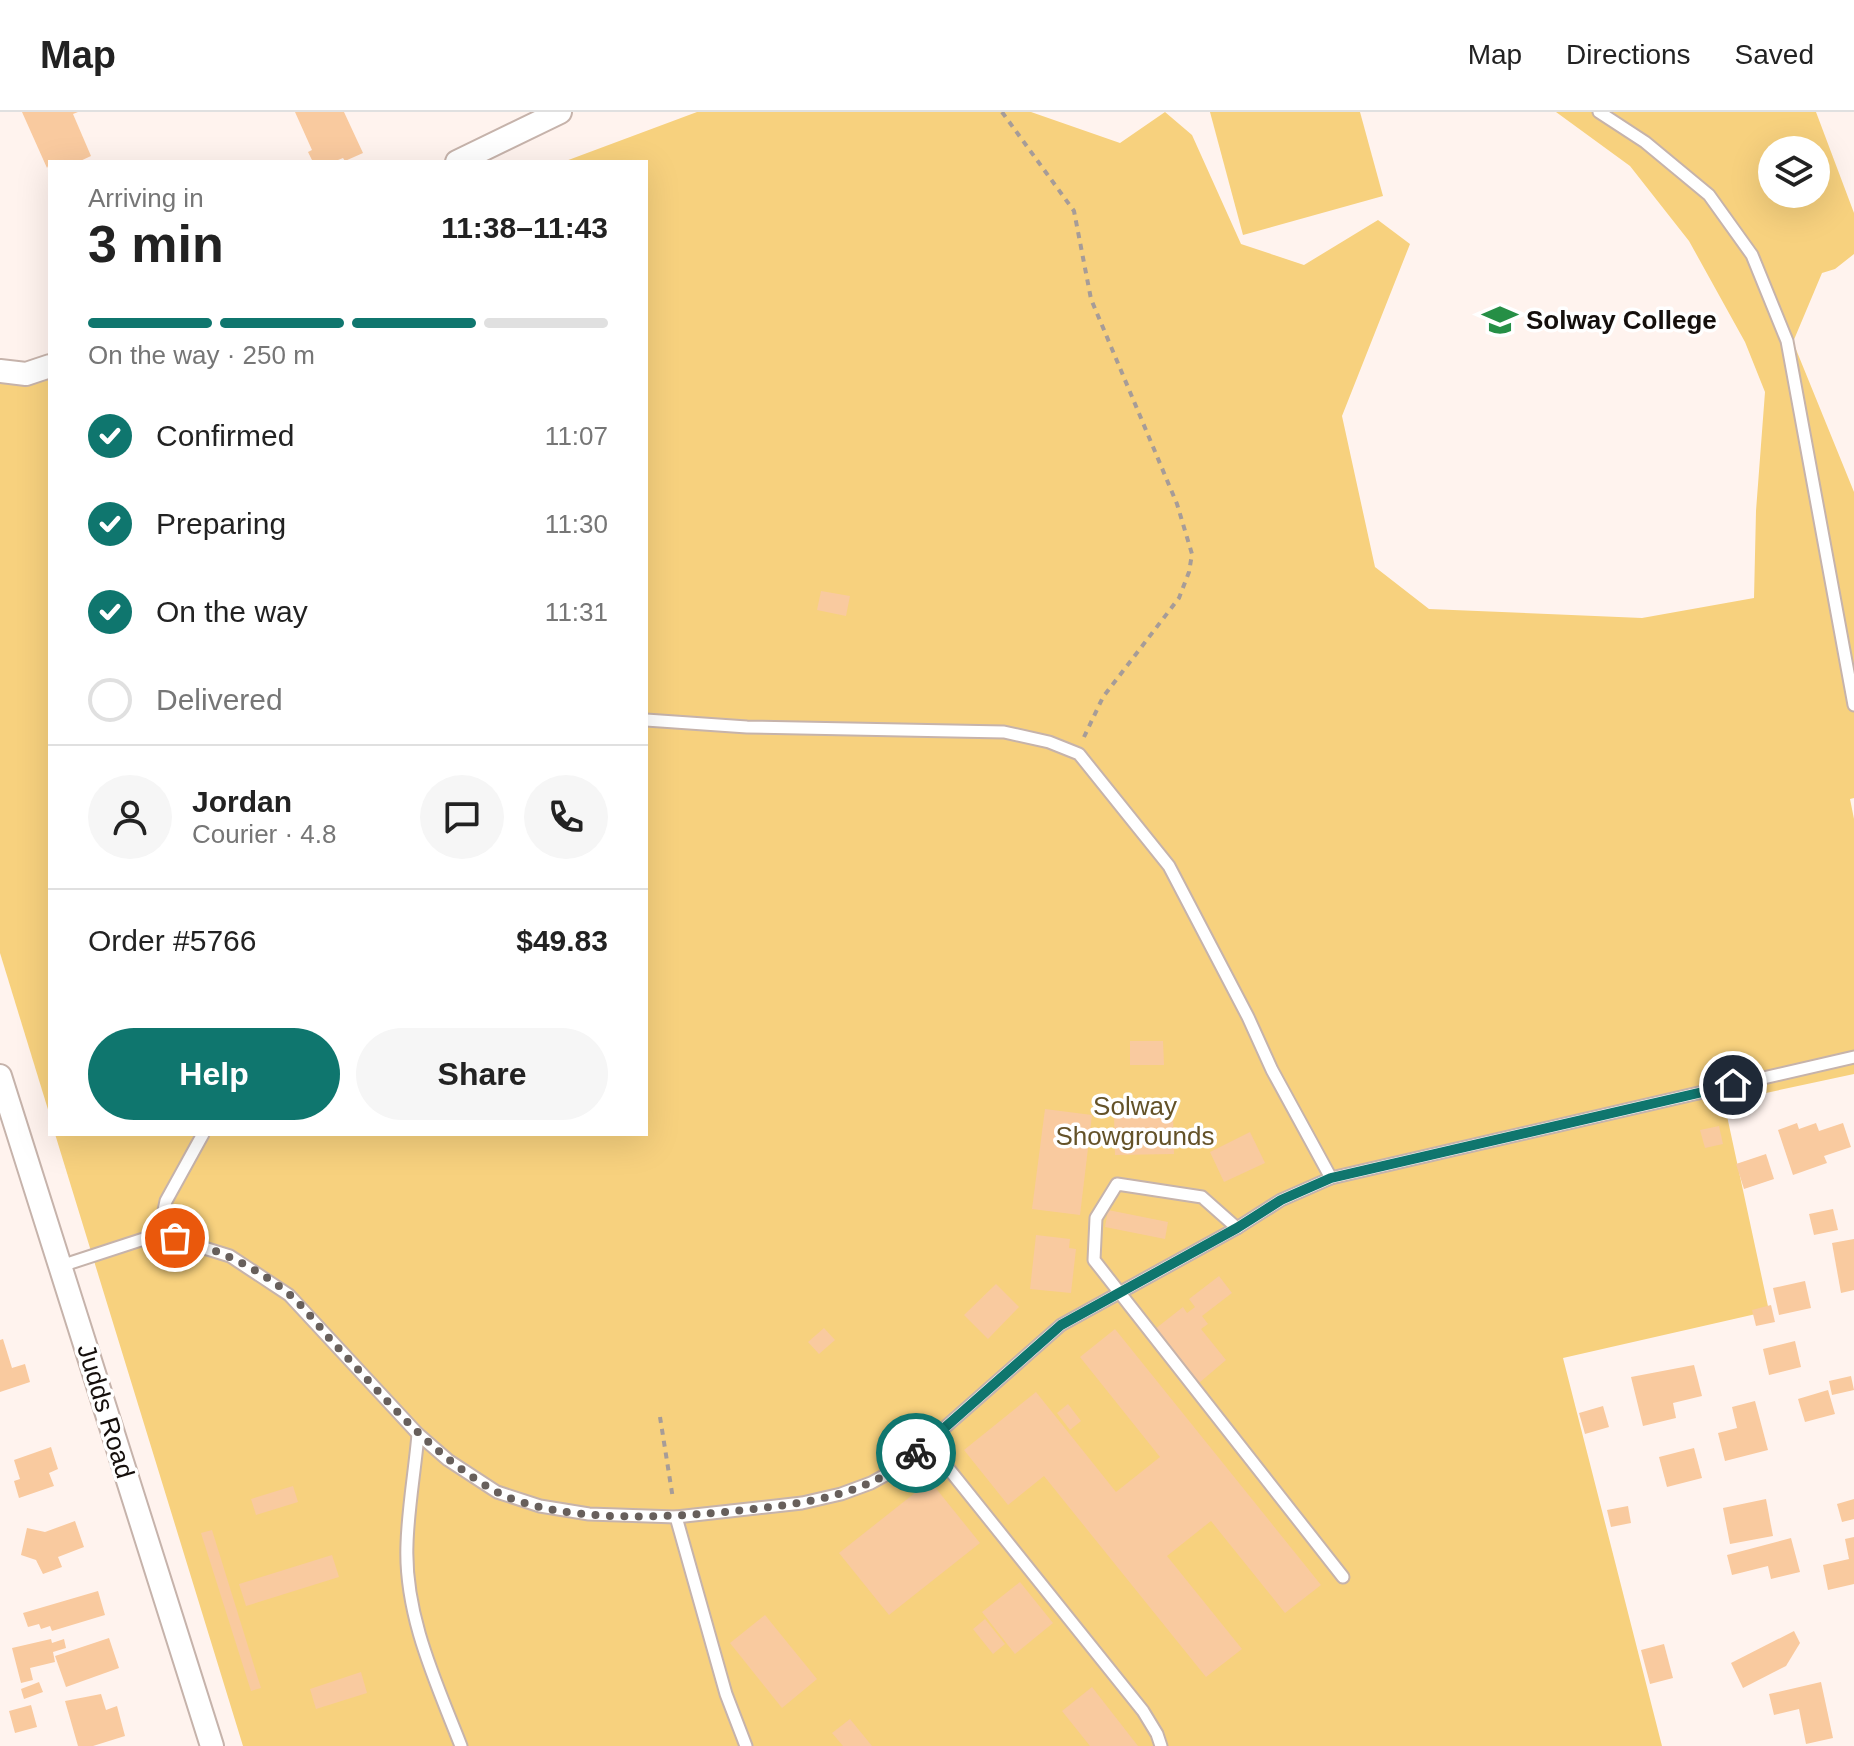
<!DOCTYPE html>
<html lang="en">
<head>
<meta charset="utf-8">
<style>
  body { margin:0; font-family:Helvetica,sans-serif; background:#f6f6f6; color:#222; height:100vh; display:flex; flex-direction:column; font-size:30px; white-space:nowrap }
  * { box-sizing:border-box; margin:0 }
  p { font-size:26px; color:#767676 }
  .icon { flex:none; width:44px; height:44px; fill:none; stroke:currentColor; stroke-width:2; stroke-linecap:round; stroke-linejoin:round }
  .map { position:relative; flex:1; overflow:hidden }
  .side { position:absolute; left:48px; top:48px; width:600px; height:976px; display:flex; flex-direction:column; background:#fff; border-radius:0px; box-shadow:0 8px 32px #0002 }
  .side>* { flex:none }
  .controls { position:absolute; left:1758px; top:24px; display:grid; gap:16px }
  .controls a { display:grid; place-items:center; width:72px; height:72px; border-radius:50%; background:#fff; box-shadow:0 8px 32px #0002; font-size:40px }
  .pin { position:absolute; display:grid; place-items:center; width:68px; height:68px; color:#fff; margin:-34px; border:4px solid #fff; border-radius:50%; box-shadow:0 2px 8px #0007 }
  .courier { position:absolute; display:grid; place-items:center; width:80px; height:80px; margin:-40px; border:6px solid #0f766e; border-radius:50%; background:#fff; color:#222; box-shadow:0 2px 10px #0007 }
  .overview em { font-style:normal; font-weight:700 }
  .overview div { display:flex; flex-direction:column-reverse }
  .overview { display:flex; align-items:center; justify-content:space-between; height:136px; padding:0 40px }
  h1 { font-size:52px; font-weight:700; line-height:60px }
  .bar { display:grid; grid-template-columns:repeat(4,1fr); gap:12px 8px; align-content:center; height:96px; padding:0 40px }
  .bar i { height:10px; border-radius:6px; background:#e0e0e0 }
  .bar .active { background:#0f766e }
  .bar p { grid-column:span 4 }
  .line { display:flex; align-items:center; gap:20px; padding:0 40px; border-top:2px solid #e0e0e0 }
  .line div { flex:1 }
  .round { display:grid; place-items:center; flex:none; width:84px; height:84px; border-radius:42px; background:#f6f6f6 }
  ol { padding:0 40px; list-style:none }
  li { display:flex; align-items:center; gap:24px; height:88px }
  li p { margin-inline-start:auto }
  li .icon { padding:8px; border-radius:50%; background:#0f766e; color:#fff; stroke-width:4 }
  li:last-child { color:#767676 }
  li i { width:44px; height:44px; border:4px solid #e0e0e0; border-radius:50% }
  .cta { display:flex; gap:16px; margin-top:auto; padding:16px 40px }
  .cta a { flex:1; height:92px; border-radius:48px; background:#0f766e; color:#fff; font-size:32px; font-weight:700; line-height:92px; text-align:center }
  .cta a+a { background:#f6f6f6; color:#222 }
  header { display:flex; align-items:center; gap:48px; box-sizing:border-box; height:112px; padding:0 40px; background:#fff; border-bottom:2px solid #e0e0e0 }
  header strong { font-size:38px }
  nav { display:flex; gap:44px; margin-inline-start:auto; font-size:28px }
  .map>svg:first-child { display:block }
  .green { fill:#f7d17e; fill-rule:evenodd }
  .building { fill:#f9ca9f }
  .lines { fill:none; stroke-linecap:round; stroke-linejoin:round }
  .service-casing { stroke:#c6b3ab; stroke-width:15 }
  .minor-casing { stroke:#c6b3ab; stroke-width:26 }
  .path { stroke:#a69c98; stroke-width:4; stroke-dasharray:6 6; stroke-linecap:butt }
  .service { stroke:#fff; stroke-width:11 }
  .minor { stroke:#fff; stroke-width:22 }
  .done { stroke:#675f5b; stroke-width:8; stroke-dasharray:0 14.4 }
  .route { stroke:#0f766e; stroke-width:10 }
  .labels { text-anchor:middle; stroke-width:7; stroke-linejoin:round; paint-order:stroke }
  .poi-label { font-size:26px; font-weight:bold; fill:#150f0c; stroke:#fff; text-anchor:start }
  .park-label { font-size:26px; fill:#645228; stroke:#fff }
  .street-label { font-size:26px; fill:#150f0c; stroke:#fff }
</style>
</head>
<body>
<header>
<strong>Map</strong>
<nav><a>Map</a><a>Directions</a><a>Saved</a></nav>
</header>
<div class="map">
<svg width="1854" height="1634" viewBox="0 0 1854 1634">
  <rect width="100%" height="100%" fill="#fff3ee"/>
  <g class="green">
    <path d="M697,0H1031L1120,31L1165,0L1192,23L1241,132L1304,153L1378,108L1410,132L1342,304L1375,455L1429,497L1642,506L1754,486L1756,399L1765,280L1745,230L1689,129L1630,54L1556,0H1816L1854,101V142L1835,157L1822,161L1793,230L1854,380V686L1850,687L1854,707V962L1724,990L1769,1199L1563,1246L1662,1634H243L55,1022H646V50H563ZM1772,38H1816V82H1772Z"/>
    <path d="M1210,0H1360L1383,84L1243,123Z"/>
    <path d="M50,242V1004L0,841V261Z"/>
  </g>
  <g class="building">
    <path d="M22,0H78L73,2L91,44L78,50H50L47,56Z"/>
    <path d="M295,0H344L363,41L345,49L343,46L338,48L339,50H313L308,40L312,38Z"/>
    <path d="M821,479L850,484L846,504L817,498Z"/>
    <path d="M1130,929H1163L1164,953H1130Z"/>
    <path d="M1045,997L1092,1003L1080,1103L1032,1097Z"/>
    <path d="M1173,1002L1174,1042L1115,1043L1114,1003Z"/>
    <path d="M1797,1011L1799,1017L1816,1011L1819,1019L1843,1011L1851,1035L1824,1044L1827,1051L1793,1063L1778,1018Z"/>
    <path d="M1719,1014L1723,1032L1705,1036L1700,1018Z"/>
    <path d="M1250,1020L1265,1051L1224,1070L1210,1040Z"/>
    <path d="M1766,1042L1774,1067L1744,1077L1736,1052Z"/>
    <path d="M1833,1097L1838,1118L1814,1123L1809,1102Z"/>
    <path d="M1108,1098L1168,1110L1165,1127L1105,1115Z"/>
    <path d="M1036,1123L1070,1127L1069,1136L1076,1137L1071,1181L1030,1177Z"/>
    <path d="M1854,1127V1178L1841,1181L1832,1131Z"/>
    <path d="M1219,1164L1232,1181L1202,1204L1208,1212L1201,1217L1226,1248L1199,1271L1155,1217L1183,1195L1187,1201L1195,1195L1189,1187Z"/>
    <path d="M1805,1169L1811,1196L1779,1203L1773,1176Z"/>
    <path d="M996,1172L1019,1195L988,1227L964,1203Z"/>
    <path d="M1771,1193L1775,1210L1756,1214L1752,1198Z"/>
    <path d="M824,1216L835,1228L819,1242L808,1230Z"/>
    <path d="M1115,1217L1321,1473L1285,1501L1211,1409L1167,1444L1242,1537L1206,1565L1044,1364L1008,1393L964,1338L1036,1280L1116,1380L1160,1345L1080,1245Z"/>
    <path d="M3,1227L12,1256L25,1252L30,1270L0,1280V1228Z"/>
    <path d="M1795,1229L1801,1255L1769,1263L1763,1237Z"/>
    <path d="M1694,1253L1702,1284L1673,1291L1676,1306L1643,1314L1631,1265Z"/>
    <path d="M1851,1264L1854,1278L1832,1283L1829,1269Z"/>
    <path d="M1828,1278L1835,1302L1805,1310L1798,1287Z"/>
    <path d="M1755,1289L1768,1338L1725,1349L1718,1321L1737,1316L1732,1295Z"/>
    <path d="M1068,1292L1081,1309L1070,1318L1057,1301Z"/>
    <path d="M1603,1294L1609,1315L1585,1322L1579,1301Z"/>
    <path d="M51,1335L58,1357L49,1361L54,1374L19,1386L14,1369L20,1367L14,1348Z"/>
    <path d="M1694,1336L1702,1366L1667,1375L1659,1345Z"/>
    <path d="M930,1369L980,1431L889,1503L839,1441Z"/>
    <path d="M293,1374L298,1390L256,1403L251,1387Z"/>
    <path d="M1766,1387L1773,1424L1730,1432L1723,1396Z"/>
    <path d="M1854,1387V1407L1842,1410L1837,1392Z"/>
    <path d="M1628,1394L1631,1411L1611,1415L1607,1398Z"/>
    <path d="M75,1409L84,1435L58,1445L62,1455L43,1462L36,1448L21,1443L27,1416L45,1420Z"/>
    <path d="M212,1418L261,1576L251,1579L201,1421Z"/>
    <path d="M1854,1425V1472L1828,1478L1823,1453L1849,1447L1845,1427Z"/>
    <path d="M1791,1426L1800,1460L1771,1467L1768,1454L1732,1463L1727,1443Z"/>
    <path d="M332,1443L339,1465L246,1494L239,1472Z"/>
    <path d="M1020,1470L1053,1511L1015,1542L982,1500Z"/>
    <path d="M98,1479L105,1503L52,1519L50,1514L41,1517L39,1512L28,1515L23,1501Z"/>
    <path d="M765,1503L817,1567L782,1596L730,1531Z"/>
    <path d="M985,1507L1005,1532L993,1542L973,1517Z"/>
    <path d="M1794,1519L1800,1531L1786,1554L1743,1576L1731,1551Z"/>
    <path d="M109,1526L119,1556L66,1575L55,1544Z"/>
    <path d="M51,1527L52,1531L64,1527L66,1536L53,1540L55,1550L30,1556L33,1568L21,1571L12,1536Z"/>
    <path d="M1664,1532L1673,1566L1650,1572L1641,1538Z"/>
    <path d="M361,1560L367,1581L316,1597L310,1577Z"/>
    <path d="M39,1570L43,1580L24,1587L21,1577Z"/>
    <path d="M1821,1570L1833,1626L1806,1632L1799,1597L1774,1603L1769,1582Z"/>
    <path d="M1092,1575L1138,1634H1090L1062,1599Z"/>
    <path d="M101,1582L106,1598L117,1594L125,1624L93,1634H78L65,1589Z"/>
    <path d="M31,1593L37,1615L15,1621L9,1599Z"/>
    <path d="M850,1607L872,1634H843L832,1621Z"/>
  </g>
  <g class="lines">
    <g class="service-casing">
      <g id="service">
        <path d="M1599,0L1645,30L1709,83L1752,143L1787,229L1854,593"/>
        <path d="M646,608L747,615L1004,620L1049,630L1079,642L1169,754L1248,905L1272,958L1331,1066"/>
        <path d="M1237,1116L1202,1085L1117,1072L1096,1106L1094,1148L1343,1465"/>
        <path d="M159,1122L166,1089L203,1022"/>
        <path d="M61,1154L159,1122L230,1144L289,1183L418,1322L448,1348L497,1380L540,1394L589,1402L676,1405L802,1391L841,1382L871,1371L900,1355L1061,1213L1237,1116L1281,1088L1331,1066L1854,945"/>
        <path d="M418,1322C415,1358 408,1396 407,1432C404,1503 436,1570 461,1634"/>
        <path d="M928,1331L1143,1599L1157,1622L1161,1634"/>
        <path d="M676,1405L726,1582L746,1634"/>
      </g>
    </g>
    <g class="minor-casing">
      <g id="minor">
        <path d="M457,50L560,0"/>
        <path d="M0,259L26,262L50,254"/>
        <path d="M0,964L212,1634"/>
      </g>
    </g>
    <g class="path">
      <path d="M1002,0L1074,99L1091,187L1177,392L1192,442L1189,460L1179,486L1103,585L1084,625"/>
      <path d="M660,1305L673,1387"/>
    </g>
    <use href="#service" class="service"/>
    <use href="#minor" class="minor"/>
  </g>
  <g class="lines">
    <path class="done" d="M175,1126C216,1136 256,1155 289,1182C304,1195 317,1212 330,1227C381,1281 429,1342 495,1379C556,1412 666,1406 734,1399C799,1392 866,1386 916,1341"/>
    <path class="route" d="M916,1341L1061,1213L1237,1116L1281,1088L1331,1066L1733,973"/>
  </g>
  <defs>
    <g id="school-bare" transform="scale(2.76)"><path d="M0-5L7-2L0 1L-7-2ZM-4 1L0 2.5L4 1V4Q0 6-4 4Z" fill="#268f46" stroke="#fff" stroke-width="2.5" paint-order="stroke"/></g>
  </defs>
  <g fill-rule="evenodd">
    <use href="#school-bare" x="1500" y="208"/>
  </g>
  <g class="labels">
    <g class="poi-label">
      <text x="1526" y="217">Solway College</text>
    </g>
    <g class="park-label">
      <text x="1135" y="1003">Solway<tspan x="1135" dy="30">Showgrounds</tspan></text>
    </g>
    <g class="street-label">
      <text transform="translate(106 1299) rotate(73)" y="9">Judds Road</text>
    </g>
  </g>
</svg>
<div class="controls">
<a><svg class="icon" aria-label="layers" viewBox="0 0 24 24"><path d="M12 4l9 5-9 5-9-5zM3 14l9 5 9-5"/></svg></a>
</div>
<div class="pin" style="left:175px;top:1126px;background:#ea580c"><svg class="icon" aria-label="bag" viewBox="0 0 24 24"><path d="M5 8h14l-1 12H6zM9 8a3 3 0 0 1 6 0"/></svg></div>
<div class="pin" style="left:1733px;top:973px;background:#1f2937"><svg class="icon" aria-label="home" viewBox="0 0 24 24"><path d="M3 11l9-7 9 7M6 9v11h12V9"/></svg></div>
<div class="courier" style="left:916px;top:1341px"><svg class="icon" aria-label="bike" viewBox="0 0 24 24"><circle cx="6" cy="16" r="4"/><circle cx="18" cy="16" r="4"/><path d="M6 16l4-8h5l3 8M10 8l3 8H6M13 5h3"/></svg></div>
<section class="side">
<div class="overview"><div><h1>3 min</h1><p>Arriving in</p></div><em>11:38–11:43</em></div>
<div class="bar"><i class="active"></i><i class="active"></i><i class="active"></i><i></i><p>On the way · 250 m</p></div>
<ol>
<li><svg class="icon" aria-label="check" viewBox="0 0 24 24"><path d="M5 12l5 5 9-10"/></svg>Confirmed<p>11:07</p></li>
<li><svg class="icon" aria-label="check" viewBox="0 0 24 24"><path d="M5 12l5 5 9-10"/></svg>Preparing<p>11:30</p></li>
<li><svg class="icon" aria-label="check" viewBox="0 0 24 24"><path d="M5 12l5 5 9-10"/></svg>On the way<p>11:31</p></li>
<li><i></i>Delivered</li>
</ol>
<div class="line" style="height:144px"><a class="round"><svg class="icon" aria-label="person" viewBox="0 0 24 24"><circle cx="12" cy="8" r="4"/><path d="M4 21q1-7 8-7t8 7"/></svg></a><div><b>Jordan</b><p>Courier · 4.8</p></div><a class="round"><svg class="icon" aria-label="chat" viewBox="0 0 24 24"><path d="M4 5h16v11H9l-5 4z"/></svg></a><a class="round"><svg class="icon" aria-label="phone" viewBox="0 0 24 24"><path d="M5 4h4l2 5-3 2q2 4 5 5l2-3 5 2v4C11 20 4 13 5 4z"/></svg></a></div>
<div class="line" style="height:104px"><div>Order #5766</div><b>$49.83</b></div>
<div class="cta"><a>Help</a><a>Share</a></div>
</section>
</div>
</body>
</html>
